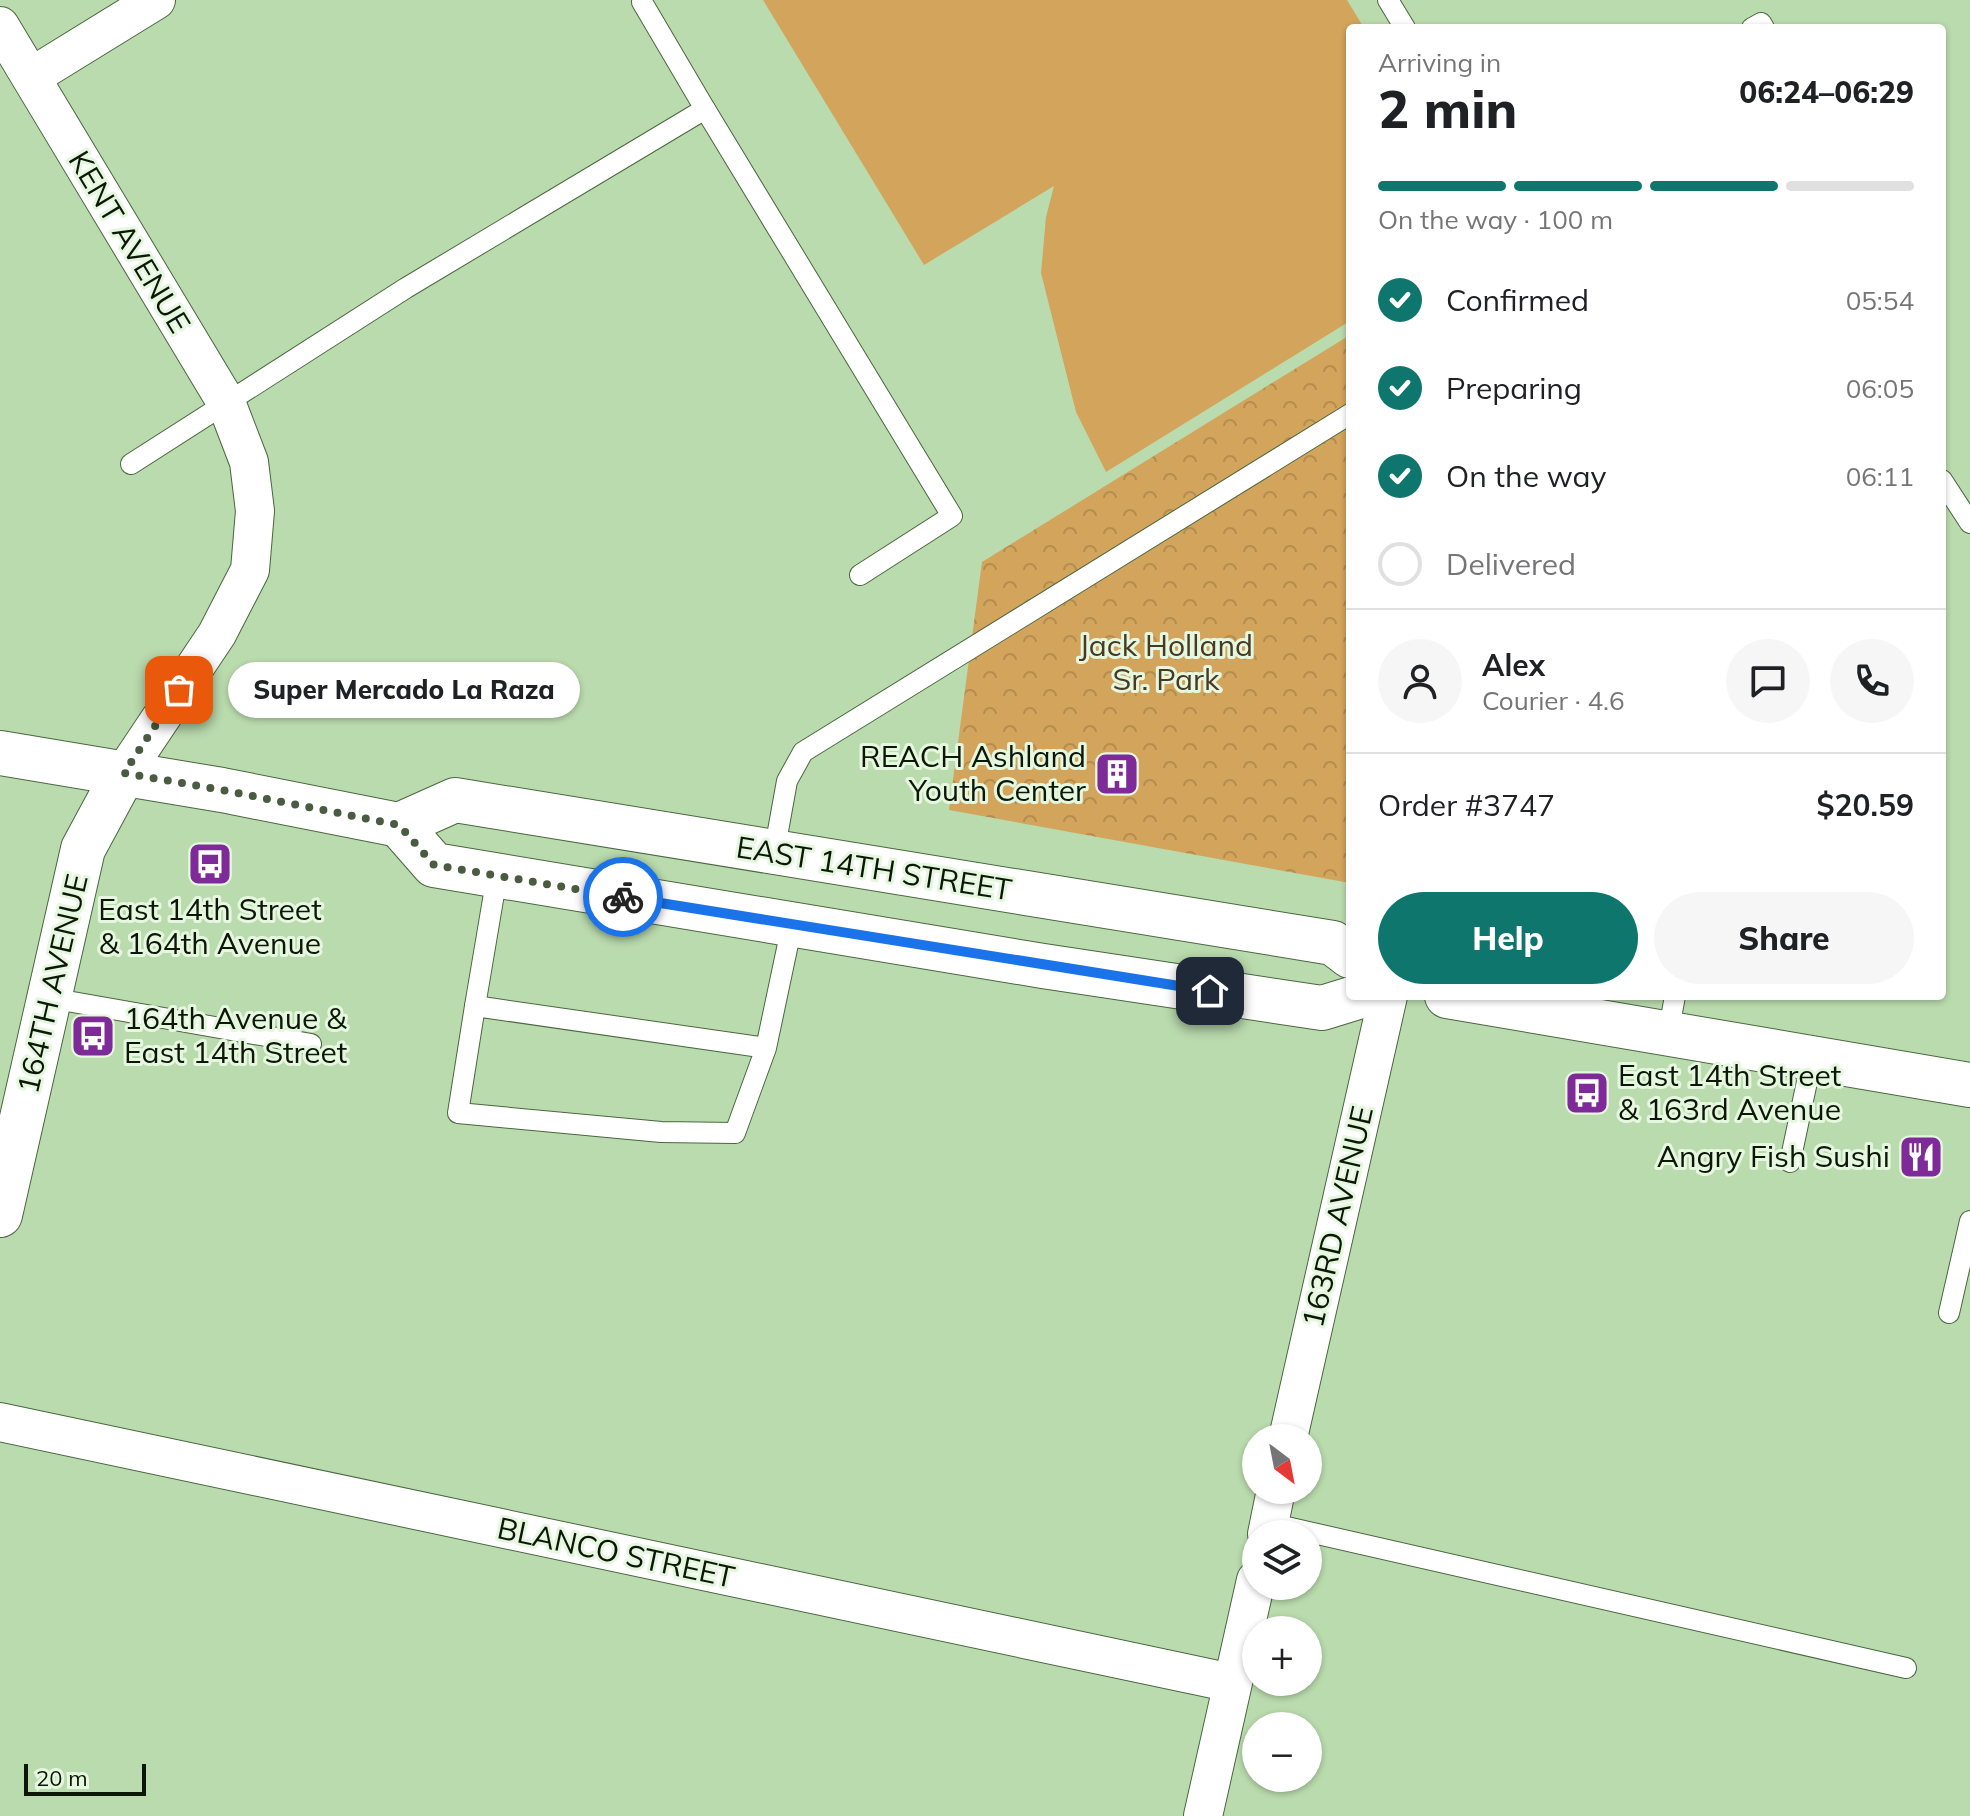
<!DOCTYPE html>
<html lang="en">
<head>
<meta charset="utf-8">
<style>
  body { margin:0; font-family:Mulish,sans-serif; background:#f6f6f6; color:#202124; height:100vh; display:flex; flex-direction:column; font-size:30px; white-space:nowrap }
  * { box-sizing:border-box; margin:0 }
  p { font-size:26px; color:#757577 }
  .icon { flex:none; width:44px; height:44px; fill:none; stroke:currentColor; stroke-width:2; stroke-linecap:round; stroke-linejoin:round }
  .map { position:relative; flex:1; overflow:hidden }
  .panel { position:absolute; left:1346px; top:24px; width:600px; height:976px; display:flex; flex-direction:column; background:#fff; border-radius:8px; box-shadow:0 2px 6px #0004 }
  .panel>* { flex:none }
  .needle { width:52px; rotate:148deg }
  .fabs { position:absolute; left:1242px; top:1424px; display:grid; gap:16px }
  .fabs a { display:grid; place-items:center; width:80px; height:80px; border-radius:50%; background:#fff; box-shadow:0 2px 6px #0004; font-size:40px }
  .scale { position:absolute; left:24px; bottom:20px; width:122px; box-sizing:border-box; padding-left:8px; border:4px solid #0c1707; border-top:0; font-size:22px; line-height:28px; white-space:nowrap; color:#0c1707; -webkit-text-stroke:6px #e6f7df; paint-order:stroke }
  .pin { position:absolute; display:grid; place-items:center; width:68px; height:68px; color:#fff; margin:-34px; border-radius:16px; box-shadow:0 4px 12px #0006 }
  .courier { position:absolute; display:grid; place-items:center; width:80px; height:80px; margin:-40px; border:6px solid #1a73e8; border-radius:50%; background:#fff; color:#222; box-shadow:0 2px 10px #0007 }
  .bubble { position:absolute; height:56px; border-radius:28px; background:#fff; box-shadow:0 2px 6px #0004; font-size:26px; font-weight:800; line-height:56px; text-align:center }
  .headline em { font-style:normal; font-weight:800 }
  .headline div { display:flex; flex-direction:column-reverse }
  .headline { display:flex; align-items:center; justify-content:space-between; height:136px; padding:0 32px }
  h1 { font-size:52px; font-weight:800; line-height:60px }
  .bar { display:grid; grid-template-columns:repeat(4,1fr); gap:12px 8px; align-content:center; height:96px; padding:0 32px }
  .bar i { height:10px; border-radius:6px; background:#e0e0e0 }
  .bar .on { background:#0f766e }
  .bar p { grid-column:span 4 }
  .line { display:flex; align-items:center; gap:20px; padding:0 32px; border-top:2px solid #e0e0e0 }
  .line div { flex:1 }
  .round { display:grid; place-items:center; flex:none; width:84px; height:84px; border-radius:42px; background:#f6f6f6 }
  ol { padding:0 32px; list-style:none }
  li { display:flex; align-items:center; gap:24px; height:88px }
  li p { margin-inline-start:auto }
  li .icon { padding:8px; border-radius:50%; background:#0f766e; color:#fff; stroke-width:4 }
  li:last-child { color:#757577 }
  li i { width:44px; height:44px; border:4px solid #e0e0e0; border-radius:50% }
  .cta { display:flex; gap:16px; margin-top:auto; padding:16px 32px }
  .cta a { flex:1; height:92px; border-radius:48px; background:#0f766e; color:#fff; font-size:32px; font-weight:800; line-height:92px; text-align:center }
  .cta a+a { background:#f6f6f6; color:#202124 }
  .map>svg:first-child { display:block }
  .park { fill:url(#park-crowns) }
  .garden { fill:#d3a45c }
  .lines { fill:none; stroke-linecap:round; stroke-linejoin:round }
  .service-casing { stroke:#4a673f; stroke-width:22 }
  .minor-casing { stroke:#4a673f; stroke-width:40 }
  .tertiary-casing { stroke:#4a673f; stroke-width:46 }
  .primary-casing { stroke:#4a673f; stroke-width:46 }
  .service { stroke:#fff; stroke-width:20 }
  .minor { stroke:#fff; stroke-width:38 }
  .tertiary { stroke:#fff; stroke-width:44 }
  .primary { stroke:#fff; stroke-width:44 }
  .done { stroke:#495c41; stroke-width:8; stroke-dasharray:0 14.4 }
  .route { stroke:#1a73e8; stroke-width:10 }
  .labels { text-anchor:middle; stroke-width:6; stroke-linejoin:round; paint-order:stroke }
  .street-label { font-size:30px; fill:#0c1707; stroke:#e6f7df }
  .park-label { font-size:30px; fill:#483924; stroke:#e6f7df }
  .poi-label { font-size:30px; fill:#0c1707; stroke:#e6f7df; text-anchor:end }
</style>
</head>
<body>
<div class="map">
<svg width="1970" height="1816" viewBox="0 0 1970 1816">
  <defs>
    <pattern id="park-crowns" width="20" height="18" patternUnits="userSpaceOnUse" patternTransform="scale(2)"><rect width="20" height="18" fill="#d3a45c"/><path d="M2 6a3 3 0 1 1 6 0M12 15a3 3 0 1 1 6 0" fill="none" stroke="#b48c4e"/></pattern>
  </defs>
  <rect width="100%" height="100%" fill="#badbae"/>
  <path class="park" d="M1350,335V883L949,810L982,562Z"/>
  <path class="garden" d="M763,0H1347L1364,28H1350V321L1106,472L1076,412L1041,273L1046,217L1054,186L924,265Z"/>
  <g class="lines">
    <g class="service-casing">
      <g id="service">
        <path d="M1388,0L1405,28"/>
        <path d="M642,2L705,109"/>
        <path d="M1752,28L1761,23L1764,28"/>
        <path d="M131,464L406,288L705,109L952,516L860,575"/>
        <path d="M1942,480L1970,523"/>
        <path d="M774,853L787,781L803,752L1350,414"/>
        <path d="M50,998L311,1044"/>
        <path d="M475,1006L497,876"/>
        <path d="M1668,1034L1675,996"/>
        <path d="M766,1048L475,1006L458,1113L661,1132L735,1133L766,1048L792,925"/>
        <path d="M1790,1162L1812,1058"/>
        <path d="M1949,1313L1970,1221"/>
        <path d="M1269,1523L1906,1668"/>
      </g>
    </g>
    <g class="minor-casing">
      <g id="minor">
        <path d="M0,26L226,402L249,462L255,511L250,570L217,634L124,773"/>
        <path d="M31,77L156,0"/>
        <path d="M0,1422L1232,1683"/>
        <path d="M1288,1438L1388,996"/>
        <path d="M1267,1534L1276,1490"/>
        <path d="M1203,1816L1256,1580"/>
      </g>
    </g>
    <g class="tertiary-casing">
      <path id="tertiary" d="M0,1215L83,849L124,773"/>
    </g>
    <g class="primary-casing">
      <g id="primary">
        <path d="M0,753L222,790L399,825L455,800L1333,943L1350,956"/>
        <path d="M399,825L434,865L1043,966L1322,1008L1361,996"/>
        <path d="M1447,996L1970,1085"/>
      </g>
    </g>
    <use href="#service" class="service"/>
    <use href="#minor" class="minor"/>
    <use href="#tertiary" class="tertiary"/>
    <use href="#primary" class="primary"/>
  </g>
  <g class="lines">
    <path class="done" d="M179,690L124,773L222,790L399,825L434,865L623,897"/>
    <path class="route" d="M623,897L1210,991"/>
  </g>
  <defs>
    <g id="building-square" transform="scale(2.3)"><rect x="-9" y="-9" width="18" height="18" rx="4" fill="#7e2a98" stroke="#e6f7df"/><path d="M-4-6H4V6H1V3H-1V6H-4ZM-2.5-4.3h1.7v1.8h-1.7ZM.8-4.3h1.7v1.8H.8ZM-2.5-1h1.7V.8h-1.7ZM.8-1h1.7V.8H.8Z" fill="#fff"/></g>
    <g id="bus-square" transform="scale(2.3)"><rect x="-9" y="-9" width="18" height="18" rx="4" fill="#7e2a98" stroke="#e6f7df"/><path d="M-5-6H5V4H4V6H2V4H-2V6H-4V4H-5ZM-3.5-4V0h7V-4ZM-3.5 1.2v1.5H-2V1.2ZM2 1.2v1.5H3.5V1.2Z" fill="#fff"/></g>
    <g id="restaurant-square" transform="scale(2.3)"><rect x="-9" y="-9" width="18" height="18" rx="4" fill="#7e2a98" stroke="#e6f7df"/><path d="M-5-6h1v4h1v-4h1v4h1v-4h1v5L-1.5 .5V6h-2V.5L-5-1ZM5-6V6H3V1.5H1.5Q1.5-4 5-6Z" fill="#fff"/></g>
  </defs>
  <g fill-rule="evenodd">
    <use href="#building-square" x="1117" y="774"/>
    <use href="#bus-square" x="210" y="864"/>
    <use href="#bus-square" x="93" y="1036"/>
    <use href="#bus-square" x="1587" y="1093"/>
    <use href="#restaurant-square" x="1921" y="1157"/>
  </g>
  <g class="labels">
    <g class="street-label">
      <text transform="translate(129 242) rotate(59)" y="10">KENT AVENUE</text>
      <text transform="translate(874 869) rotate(9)" y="10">EAST 14TH STREET</text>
      <text transform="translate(53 984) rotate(-77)" y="10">164TH AVENUE</text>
      <text transform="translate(1338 1217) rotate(-77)" y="10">163RD AVENUE</text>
      <text transform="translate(616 1553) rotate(12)" y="10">BLANCO STREET</text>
    </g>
    <g class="park-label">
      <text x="1166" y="656">Jack Holland<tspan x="1166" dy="34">Sr. Park</tspan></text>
    </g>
    <g class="poi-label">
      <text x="1086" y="767">REACH Ashland<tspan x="1086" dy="34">Youth Center</tspan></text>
      <text x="210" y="920" text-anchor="middle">East 14th Street<tspan x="210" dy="34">&amp; 164th Avenue</tspan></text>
      <text x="124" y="1029" text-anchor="start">164th Avenue &amp;<tspan x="124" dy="34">East 14th Street</tspan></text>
      <text x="1618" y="1086" text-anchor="start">East 14th Street<tspan x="1618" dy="34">&amp; 163rd Avenue</tspan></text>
      <text x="1890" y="1167">Angry Fish Sushi</text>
    </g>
  </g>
</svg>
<div class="fabs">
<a><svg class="needle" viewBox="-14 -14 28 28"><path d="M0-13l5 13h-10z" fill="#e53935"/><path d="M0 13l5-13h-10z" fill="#757577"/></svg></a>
<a><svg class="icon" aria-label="layers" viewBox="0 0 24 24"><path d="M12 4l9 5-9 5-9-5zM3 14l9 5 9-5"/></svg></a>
<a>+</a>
<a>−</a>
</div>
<div class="scale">20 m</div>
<div class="pin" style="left:179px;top:690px;background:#ea580c"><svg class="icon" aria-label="bag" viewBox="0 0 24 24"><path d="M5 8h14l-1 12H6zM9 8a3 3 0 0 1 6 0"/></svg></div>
<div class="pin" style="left:1210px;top:991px;background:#1f2937"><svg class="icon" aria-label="home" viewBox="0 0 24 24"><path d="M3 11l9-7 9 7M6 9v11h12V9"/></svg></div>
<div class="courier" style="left:623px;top:897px"><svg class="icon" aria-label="bike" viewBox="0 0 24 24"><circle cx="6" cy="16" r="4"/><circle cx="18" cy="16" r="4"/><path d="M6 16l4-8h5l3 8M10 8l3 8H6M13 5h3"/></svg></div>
<div class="bubble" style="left:228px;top:662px;width:352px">Super Mercado La Raza</div>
<section class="panel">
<div class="headline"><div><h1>2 min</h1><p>Arriving in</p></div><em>06:24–06:29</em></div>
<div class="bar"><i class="on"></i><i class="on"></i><i class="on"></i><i></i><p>On the way · 100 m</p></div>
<ol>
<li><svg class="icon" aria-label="check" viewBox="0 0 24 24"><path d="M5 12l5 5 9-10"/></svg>Confirmed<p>05:54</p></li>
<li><svg class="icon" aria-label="check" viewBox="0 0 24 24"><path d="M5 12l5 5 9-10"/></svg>Preparing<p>06:05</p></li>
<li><svg class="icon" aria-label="check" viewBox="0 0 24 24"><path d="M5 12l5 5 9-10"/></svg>On the way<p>06:11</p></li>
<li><i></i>Delivered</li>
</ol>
<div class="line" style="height:144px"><a class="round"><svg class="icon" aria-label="person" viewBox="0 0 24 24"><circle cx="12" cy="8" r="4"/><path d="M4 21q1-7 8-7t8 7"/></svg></a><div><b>Alex</b><p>Courier · 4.6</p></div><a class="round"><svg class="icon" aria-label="chat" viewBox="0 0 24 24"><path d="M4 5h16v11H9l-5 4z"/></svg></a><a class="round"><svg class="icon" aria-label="phone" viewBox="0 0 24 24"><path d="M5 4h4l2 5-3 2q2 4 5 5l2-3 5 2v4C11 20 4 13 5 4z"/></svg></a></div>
<div class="line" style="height:104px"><div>Order #3747</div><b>$20.59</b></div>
<div class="cta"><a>Help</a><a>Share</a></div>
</section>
</div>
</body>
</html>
